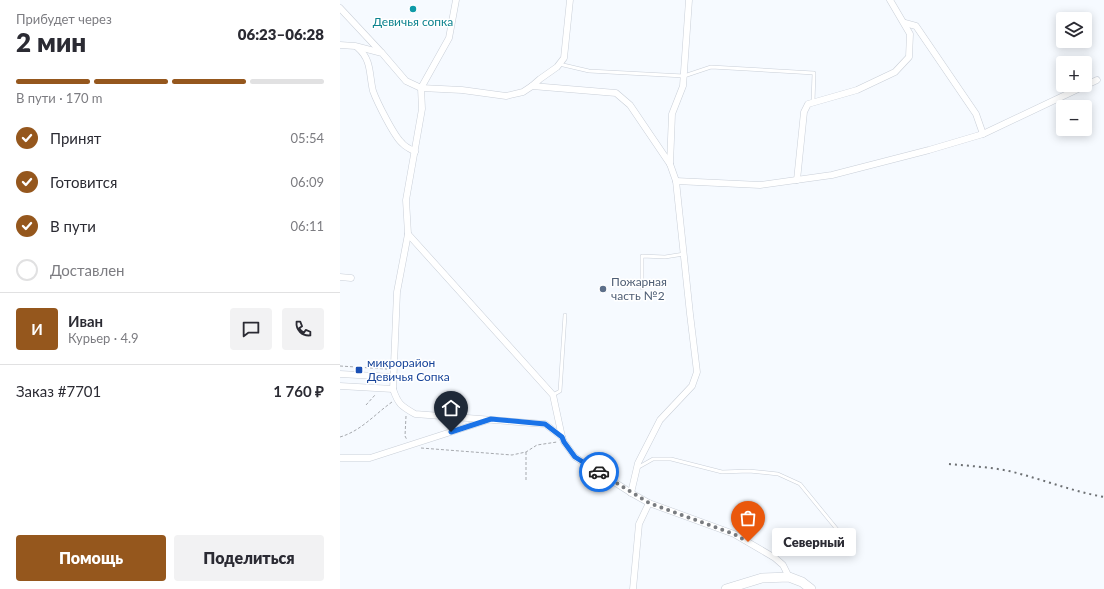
<!DOCTYPE html>
<html lang="ru">
<head>
<meta charset="utf-8">
<style>
  body { margin:0; font-family:Lato,sans-serif; background:#f2f2f3; color:#2b2b33; height:100vh; display:flex; flex-direction:column; font-size:15px; white-space:nowrap }
  * { box-sizing:border-box; margin:0 }
  p { font-size:13px; color:#7c7c81 }
  .icon { flex:none; width:22px; height:22px; fill:none; stroke:currentColor; stroke-width:2; stroke-linecap:round; stroke-linejoin:round }
  .map { position:relative; flex:1; overflow:hidden }
  .panel { display:flex; flex-direction:column; background:#fff; width:340px }
  .panel>* { flex:none }
  .tools { position:absolute; left:716px; top:12px; display:grid; gap:8px }
  .tools a { display:grid; place-items:center; width:36px; height:36px; border-radius:4px; background:#fff; box-shadow:0 2px 10px #0003; font-size:20px }
  .pin { position:absolute; display:grid; place-items:center; width:34px; height:34px; color:#fff; margin:-41px -17px; border-radius:50% 50% 50% 0; rotate:-45deg; box-shadow:0 0 4px #0007 }
  .pin .icon { rotate:45deg }
  .courier { position:absolute; display:grid; place-items:center; width:40px; height:40px; margin:-20px; border:3px solid #1a73e8; border-radius:50%; background:#fff; color:#222; box-shadow:0 1px 5px #0007 }
  .bubble { position:absolute; height:28px; border-radius:4px; background:#fff; box-shadow:0 2px 10px #0003; font-size:13px; font-weight:800; line-height:28px; text-align:center }
  .overview em { font-style:normal; font-weight:800 }
  .overview div { display:flex; flex-direction:column-reverse }
  .overview { display:flex; align-items:center; justify-content:space-between; height:68px; padding:0 16px }
  h1 { font-size:26px; font-weight:800; line-height:30px }
  .bar { display:grid; grid-template-columns:repeat(4,1fr); gap:6px 4px; align-content:center; height:48px; padding:0 16px }
  .bar i { height:5px; border-radius:3px; background:#e1e1e2 }
  .bar .selected { background:#95571d }
  .bar p { grid-column:span 4 }
  .line { display:flex; align-items:center; gap:10px; padding:0 16px; border-top:1px solid #e1e1e2 }
  .line div { flex:1 }
  .round { display:grid; place-items:center; flex:none; width:42px; height:42px; border-radius:4px; background:#f2f2f3 }
  ol { padding:0 16px; list-style:none }
  li { display:flex; align-items:center; gap:12px; height:44px }
  li p { margin-inline-start:auto }
  li .icon { padding:4px; border-radius:50%; background:#95571d; color:#fff; stroke-width:4 }
  li:last-child { color:#7c7c81 }
  li i { width:22px; height:22px; border:2px solid #e1e1e2; border-radius:50% }
  .button { display:flex; gap:8px; margin-top:auto; padding:8px 16px }
  .button a { flex:1; height:46px; border-radius:4px; background:#95571d; color:#fff; font-size:16px; font-weight:800; line-height:46px; text-align:center }
  .button a+a { background:#f2f2f3; color:#2b2b33 }
  main { display:flex; flex:1; min-height:0 }
  .map>svg:first-child { display:block }
  .lines { fill:none; stroke-linecap:round; stroke-linejoin:round }
  .service-casing { stroke:#c9cfd8; stroke-width:4 }
  .minor-casing { stroke:#c9cfd8; stroke-width:7 }
  .secondary-casing { stroke:#c9cfd8; stroke-width:10 }
  .path { stroke:#a6a9ae; stroke-width:1; stroke-dasharray:3 2; stroke-linecap:butt }
  .service { stroke:#fff; stroke-width:3 }
  .minor { stroke:#fff; stroke-width:6 }
  .secondary { stroke:#fff; stroke-width:9 }
  .rail { stroke:#6d7073; stroke-width:2; stroke-dasharray:2 4; stroke-linecap:butt }
  .done { stroke:#797c80; stroke-width:4; stroke-dasharray:0 7.2 }
  .route { stroke:#1a73e8; stroke-width:5 }
  .culture-dot { fill:#0f9aa8; stroke:#fff; stroke-width:1.5 }
  .service-dot { fill:#5c6f8a; stroke:#fff; stroke-width:1.5 }
  .transit-dot { fill:#1a4fb4; stroke:#fff; stroke-width:1.5 }
  .labels { text-anchor:middle; stroke-width:3; stroke-linejoin:round; paint-order:stroke }
  .culture-label { font-size:12px; fill:#0d838f; stroke:#fff }
  .service-label { font-size:12px; fill:#4e5e75; stroke:#fff; text-anchor:start }
  .transit-label { font-size:12px; fill:#164399; stroke:#fff; text-anchor:start }
</style>
</head>
<body>
<main>
<section class="panel">
<div class="overview"><div><h1>2 мин</h1><p>Прибудет через</p></div><em>06:23–06:28</em></div>
<div class="bar"><i class="selected"></i><i class="selected"></i><i class="selected"></i><i></i><p>В пути · 170 m</p></div>
<ol>
<li><svg class="icon" aria-label="check" viewBox="0 0 24 24"><path d="M5 12l5 5 9-10"/></svg>Принят<p>05:54</p></li>
<li><svg class="icon" aria-label="check" viewBox="0 0 24 24"><path d="M5 12l5 5 9-10"/></svg>Готовится<p>06:09</p></li>
<li><svg class="icon" aria-label="check" viewBox="0 0 24 24"><path d="M5 12l5 5 9-10"/></svg>В пути<p>06:11</p></li>
<li><i></i>Доставлен</li>
</ol>
<div class="line" style="height:72px"><b class="round" style="background:#95571d;color:#fff">И</b><div><b>Иван</b><p>Курьер · 4.9</p></div><a class="round"><svg class="icon" aria-label="chat" viewBox="0 0 24 24"><path d="M4 5h16v11H9l-5 4z"/></svg></a><a class="round"><svg class="icon" aria-label="phone" viewBox="0 0 24 24"><path d="M5 4h4l2 5-3 2q2 4 5 5l2-3 5 2v4C11 20 4 13 5 4z"/></svg></a></div>
<div class="line" style="height:52px"><div>Заказ #7701</div><b>1 760 ₽</b></div>
<div class="button"><a>Помощь</a><a>Поделиться</a></div>
</section>
<div class="map">
<svg width="764" height="589" viewBox="0 0 764 589">
  <rect width="100%" height="100%" fill="#f6faff"/>
  <g class="lines">
    <g class="service-casing">
      <g id="service">
        <path d="M219,64L249,71L344,76L371,67L474,73L473,102"/>
        <path d="M302,288V256L325,257L344,254"/>
        <path d="M213,395L220,391L225,315"/>
        <path d="M297,468L313,459H331L382,472L409,471L438,474L460,484L500,533"/>
      </g>
    </g>
    <g class="minor-casing">
      <g id="minor">
        <path d="M116,0L109,38L81,88L82,109L66,200L68,234L213,395L222,437L224,442L235,457L293,494L309,503L394,534L435,558L443,565L449,577"/>
        <path d="M0,8L41,52"/>
        <path d="M565,23L576,26L636,114L643,134"/>
        <path d="M0,45L15,46L42,53L66,81L81,88L122,90L166,96L183,92L192,86L276,93L290,105L330,164L336,181L350,314L357,372L352,386L320,420L298,463L291,493"/>
        <path d="M18,48C32,60 29,75 33,91C37,102 54,136 62,143C65,147 71,149 75,152"/>
        <path d="M192,86L200,79L217,67L224,58L230,0"/>
        <path d="M330,164L332,114L343,86L349,0"/>
        <path d="M457,180L464,112L468,104L517,90L555,72L569,57L570,34L550,0"/>
        <path d="M336,181L420,185L492,175L589,150L643,134L757,80"/>
        <path d="M68,234L57,292L53,389C58,404 61,406 75,414L205,424L222,437"/>
        <path d="M0,277L11,278"/>
        <path d="M0,374L53,377"/>
        <path d="M0,386L53,389"/>
        <path d="M0,458H30L148,420"/>
        <path d="M293,589L299,524L309,503"/>
      </g>
    </g>
    <g class="secondary-casing">
      <path id="secondary" d="M386,589L422,578L449,577L462,582L471,589"/>
    </g>
    <g class="path">
      <path d="M0,366L47,369"/>
      <path d="M26,405L35,395"/>
      <path d="M66,416L65,436L67,440"/>
      <path d="M0,437C21,431 35,414 52,402"/>
      <path d="M81,448L172,455L186,452L197,445L217,442"/>
      <path d="M186,452V481"/>
    </g>
    <use href="#service" class="service"/>
    <use href="#minor" class="minor"/>
    <use href="#secondary" class="secondary"/>
    <path class="rail" d="M609,464C629,466 650,467 669,471C702,479 731,491 764,497"/>
  </g>
  <g class="lines">
    <path class="done" d="M259,472L309,503L394,534L408,542"/>
    <path class="route" d="M111,432L151,419L205,424L222,437L224,442L235,457L259,472"/>
  </g>
  <circle class="culture-dot" cx="73" cy="9" r="4"/>
  <circle class="service-dot" cx="263" cy="289" r="4"/>
  <rect class="transit-dot" x="15" y="366" width="8" height="8" rx="2"/>
  <g class="labels">
    <g class="culture-label">
      <text x="73" y="26">Девичья сопка</text>
    </g>
    <g class="service-label">
      <text x="271" y="286">Пожарная<tspan x="271" dy="14">часть №2</tspan></text>
    </g>
    <g class="transit-label">
      <text x="27" y="367">микрорайон<tspan x="27" dy="14">Девичья Сопка</tspan></text>
    </g>
  </g>
</svg>
<div class="tools">
<a><svg class="icon" aria-label="layers" viewBox="0 0 24 24"><path d="M12 4l9 5-9 5-9-5zM3 14l9 5 9-5"/></svg></a>
<a>+</a>
<a>−</a>
</div>
<div class="pin" style="left:408px;top:542px;background:#ea580c"><svg class="icon" aria-label="bag" viewBox="0 0 24 24"><path d="M5 8h14l-1 12H6zM9 8a3 3 0 0 1 6 0"/></svg></div>
<div class="pin" style="left:111px;top:432px;background:#1f2937"><svg class="icon" aria-label="home" viewBox="0 0 24 24"><path d="M3 11l9-7 9 7M6 9v11h12V9"/></svg></div>
<div class="courier" style="left:259px;top:472px"><svg class="icon" aria-label="car" viewBox="0 0 24 24"><path d="M5 17H2v-5l4-1 3-4h7l3 4 3 1v5h-3M9 17h6M6 11h13"/><circle cx="7" cy="17" r="2"/><circle cx="17" cy="17" r="2"/></svg></div>
<div class="bubble" style="left:432px;top:528px;width:84px">Северный</div>
</div>
</main>
</body>
</html>
